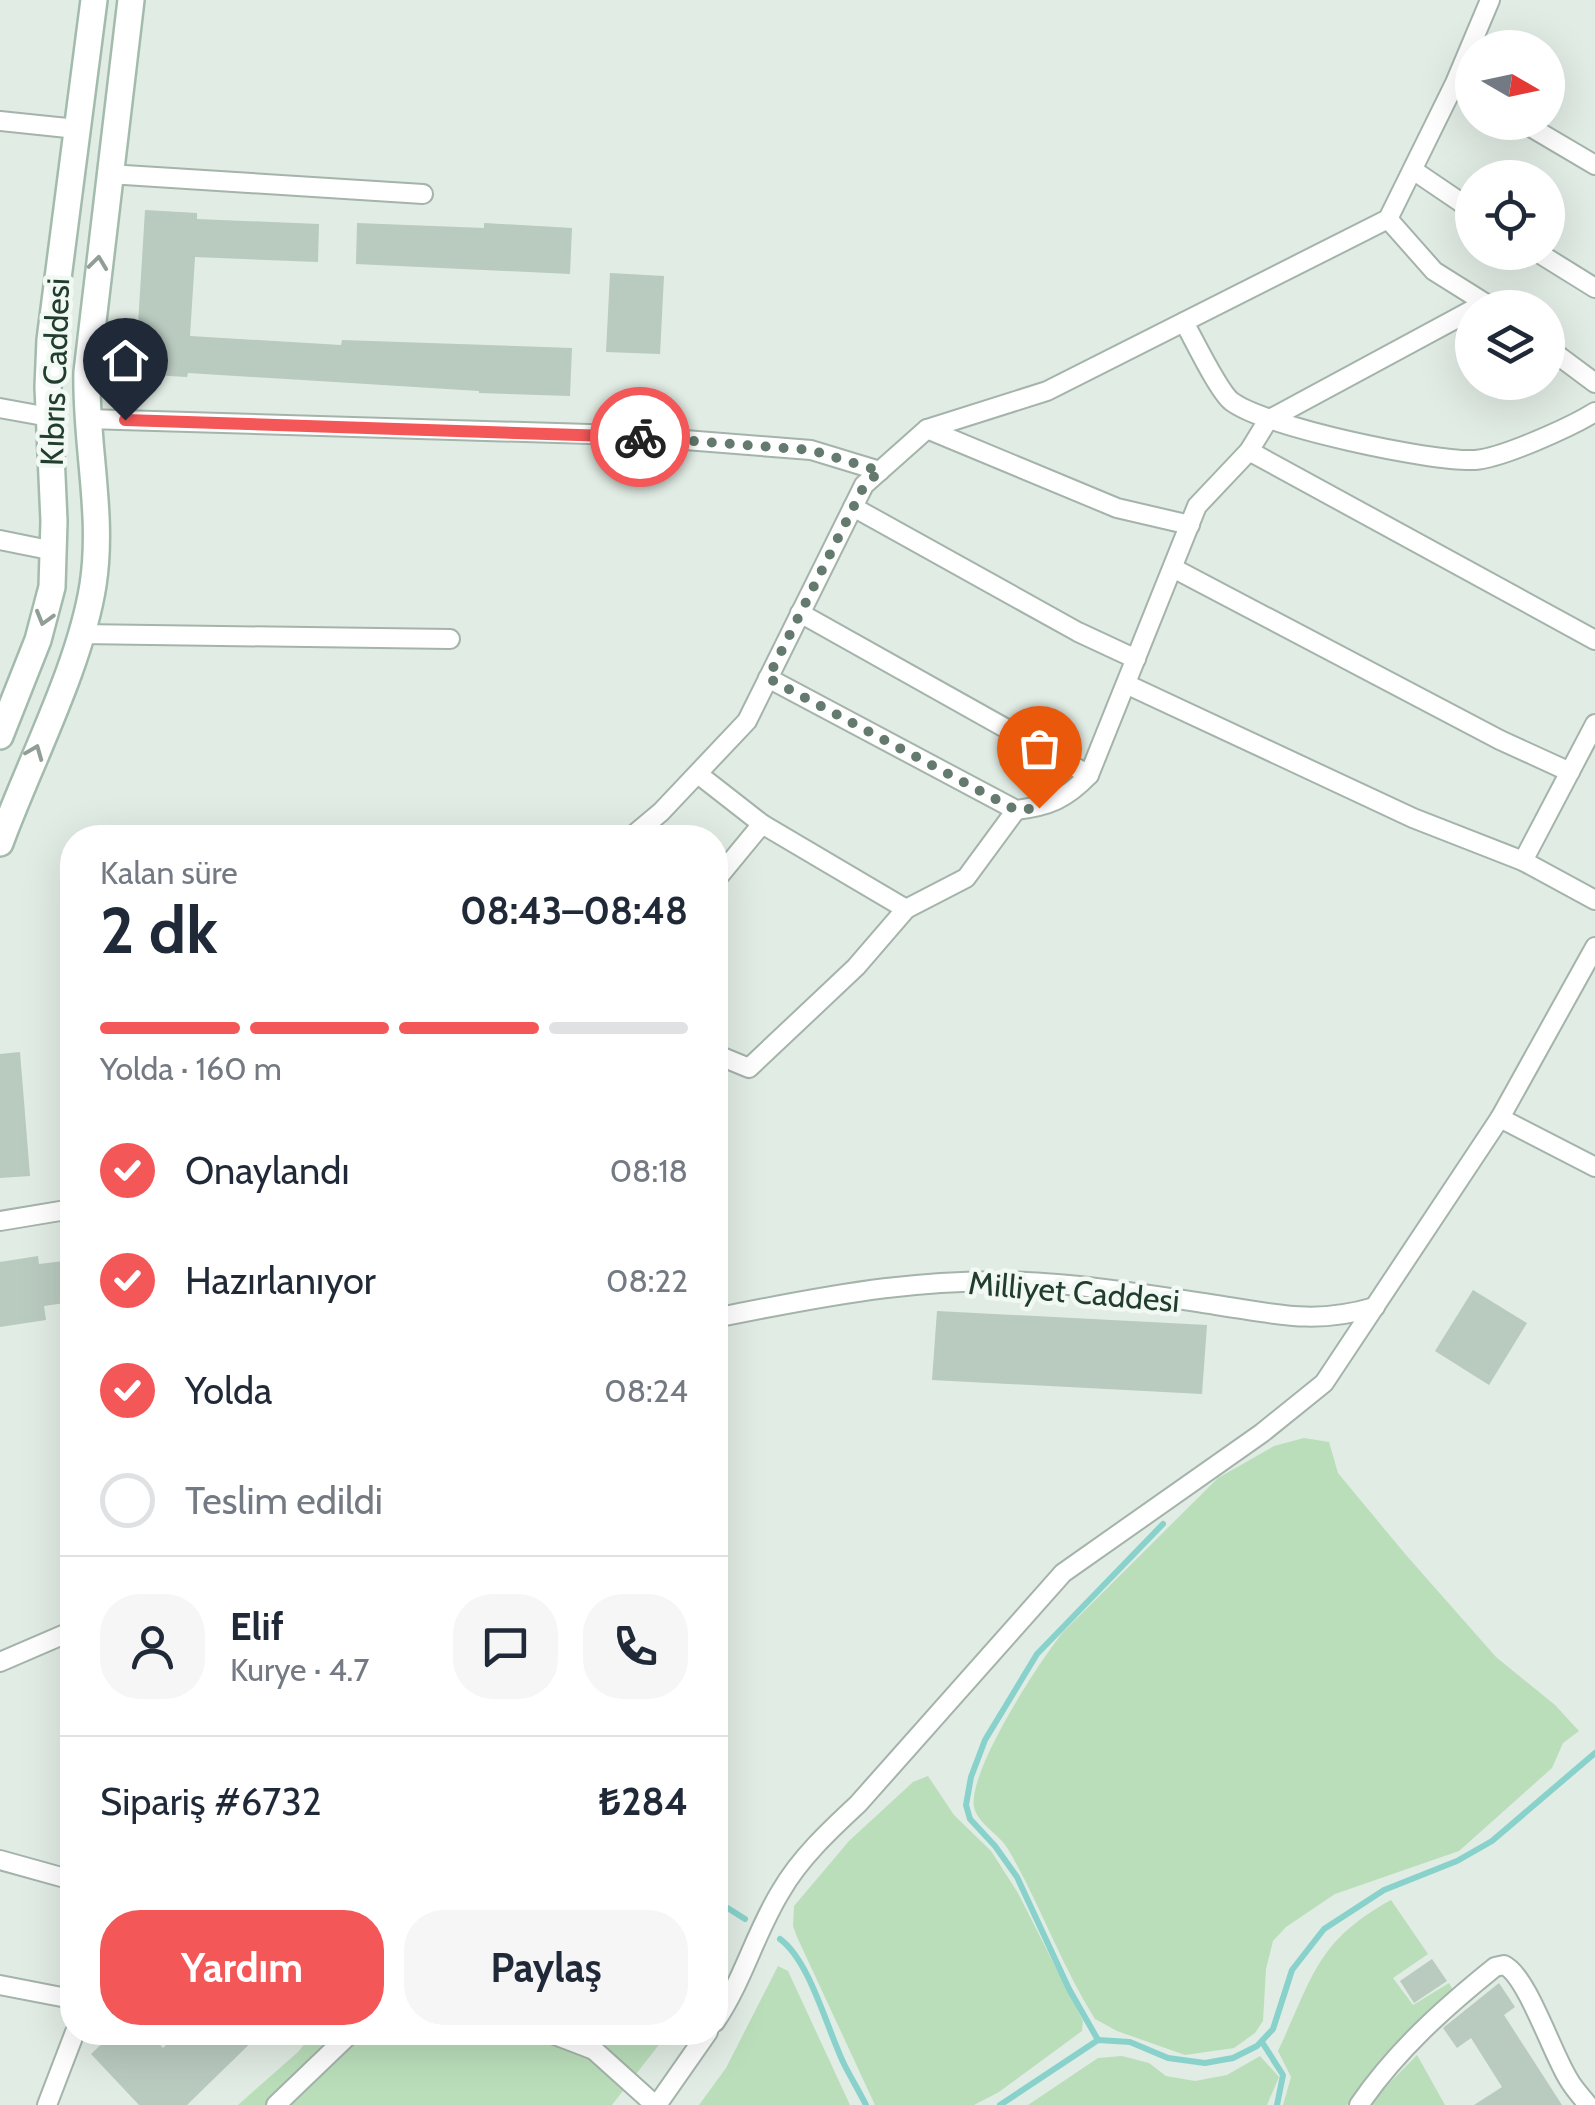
<!DOCTYPE html>
<html lang="tr">
<head>
<meta charset="utf-8">
<style>
  body { margin:0; font-family:Cabin,sans-serif; background:#f6f6f7; color:#1f2937; height:100vh; display:flex; flex-direction:column; font-size:38px; white-space:nowrap }
  * { box-sizing:border-box; margin:0 }
  p { font-size:32px; color:#747a83 }
  .icon { flex:none; width:55px; height:55px; fill:none; stroke:currentColor; stroke-width:2; stroke-linecap:round; stroke-linejoin:round }
  .map { position:relative; flex:1; overflow:hidden }
  .details { position:absolute; left:60px; top:825px; width:668px; height:1220px; display:flex; flex-direction:column; background:#fff; border-radius:40px; box-shadow:0 10px 40px #0002 }
  .details>* { flex:none }
  .needle { width:65px; rotate:99deg }
  .tools { position:absolute; left:1455px; top:30px; display:grid; gap:20px }
  .tools a { display:grid; place-items:center; width:110px; height:110px; border-radius:50%; background:#fff; box-shadow:0 10px 40px #0002; font-size:50px }
  .pin { position:absolute; display:grid; place-items:center; width:85px; height:85px; color:#fff; margin:-102px -42px; border-radius:50% 50% 50% 0; rotate:-45deg; box-shadow:0 0 10px #0007 }
  .pin .icon { rotate:45deg }
  .courier { position:absolute; display:grid; place-items:center; width:100px; height:100px; margin:-50px; border:8px solid #f45758; border-radius:50%; background:#fff; color:#222; box-shadow:0 2px 12px #0007 }
  .head em { font-style:normal; font-weight:800 }
  .head div { display:flex; flex-direction:column-reverse }
  .head { display:flex; align-items:center; justify-content:space-between; height:170px; padding:0 40px }
  h1 { font-size:65px; font-weight:800; line-height:75px }
  .bar { display:grid; grid-template-columns:repeat(4,1fr); gap:15px 10px; align-content:center; height:120px; padding:0 40px }
  .bar i { height:12px; border-radius:8px; background:#e0e1e3 }
  .bar .selected { background:#f45758 }
  .bar p { grid-column:span 4 }
  .line { display:flex; align-items:center; gap:25px; padding:0 40px; border-top:2px solid #e0e1e3 }
  .line div { flex:1 }
  .round { display:grid; place-items:center; flex:none; width:105px; height:105px; border-radius:40px; background:#f6f6f7 }
  ol { padding:0 40px; list-style:none }
  li { display:flex; align-items:center; gap:30px; height:110px }
  li p { margin-inline-start:auto }
  li .icon { padding:10px; border-radius:50%; background:#f45758; color:#fff; stroke-width:4 }
  li:last-child { color:#747a83 }
  li i { width:55px; height:55px; border:5px solid #e0e1e3; border-radius:50% }
  .action { display:flex; gap:20px; margin-top:auto; padding:20px 40px }
  .action a { flex:1; height:115px; border-radius:40px; background:#f45758; color:#fff; font-size:40px; font-weight:800; line-height:115px; text-align:center }
  .action a+a { background:#f6f6f7; color:#1f2937 }
  .map>svg:first-child { display:block }
  .green { fill:#badeba }
  .lines { fill:none; stroke-linecap:round; stroke-linejoin:round }
  .stream { stroke:#88d2cb; stroke-width:6 }
  .building { fill:#b9cabf }
  .minor-casing { stroke:#a4b4aa; stroke-width:22 }
  .secondary-casing { stroke:#a2bbac; stroke-width:30 }
  .minor { stroke:#fff; stroke-width:18 }
  .secondary { stroke:#fff; stroke-width:25 }
  .oneway { stroke:#909e96 }
  .done { stroke:#647a6e; stroke-width:10; stroke-dasharray:0 18 }
  .route { stroke:#f45758; stroke-width:12 }
  .labels { text-anchor:middle; stroke-width:9; stroke-linejoin:round; paint-order:stroke }
  .street-label { font-size:32px; fill:#213d2e; stroke:#f2f8f3 }
</style>
</head>
<body>
<div class="map">
<svg width="1595" height="2105" viewBox="0 0 1595 2105">
  <rect width="100%" height="100%" fill="#e1ece4"/>
  <g class="green">
    <path d="M1304,1438L1329,1442L1338,1473L1406,1555L1496,1657L1555,1705L1579,1731L1563,1743L1552,1768L1459,1851L1335,1894L1286,1927L1273,1941L1266,1969L1263,2021L1255,2033L1234,2048L1185,2055L1117,2031L1095,2019C1061,1965 1040,1904 1008,1849C1000,1835 977,1823 974,1807C968,1771 1039,1662 1063,1632L1218,1478L1274,1446Z"/>
    <path d="M928,1776L954,1815L991,1851L1018,1893L1083,2021L1082,2031L999,2092L974,2105H875L797,1937L793,1926L794,1906L849,1841L913,1782Z"/>
    <path d="M1391,1900L1428,1954L1393,1978L1413,2005L1449,1983L1453,1990L1378,2064L1347,2105H1283L1291,2077L1278,2051C1313,1978 1315,1942 1391,1900Z"/>
    <path d="M778,1966L788,1971L850,2105H699L726,2068Z"/>
    <path d="M313,2033H668L612,2105H238L298,2052Z"/>
    <path d="M1417,2055L1445,2105H1368Z"/>
    <path d="M1122,2056L1149,2063L1166,2076L1195,2081L1227,2075L1260,2056L1279,2077L1267,2105H1028L1098,2058Z"/>
  </g>
  <g class="lines">
    <g class="stream">
      <path d="M715,1900L745,1919"/>
      <path d="M780,1939C810,1961 827,2029 844,2064C851,2078 859,2091 866,2105"/>
      <path d="M1098,2040L1069,1989L1017,1877L995,1846L970,1819L966,1805L971,1777L985,1740L1037,1654L1163,1524"/>
      <path d="M1262,2042L1283,2075L1277,2105"/>
      <path d="M1000,2105L1098,2040L1130,2042L1168,2058L1205,2063L1233,2058L1257,2046L1273,2029L1292,1970L1324,1929L1384,1890L1457,1861L1492,1841L1595,1753"/>
    </g>
  </g>
  <g class="building">
    <path d="M145,210L197,213V219L319,224L318,262L195,257L190,336L341,345L342,340L572,348L570,396L479,393V391L188,373L187,377L135,374Z"/>
    <path d="M357,223L484,228V223L572,228L570,274L356,264Z"/>
    <path d="M610,273L664,276L660,354L606,352Z"/>
    <path d="M20,1052L30,1176L0,1178V1054Z"/>
    <path d="M38,1256L39,1264L72,1260V1302L44,1306L46,1320L0,1327V1262Z"/>
    <path d="M1473,1290L1527,1323L1489,1385L1435,1351Z"/>
    <path d="M937,1311L1207,1325L1202,1394L932,1380Z"/>
    <path d="M1432,1959L1447,1981L1414,2003L1400,1981Z"/>
    <path d="M1499,1983L1515,2007L1504,2015L1562,2105H1474L1502,2087L1471,2038L1457,2048L1443,2028Z"/>
    <path d="M114,2032H149L163,2048L179,2032H262L187,2105H139L91,2054Z"/>
  </g>
  <g class="lines">
    <g class="minor-casing">
      <g id="minor">
        <path d="M0,121L77,129"/>
        <path d="M1522,122L1595,165"/>
        <path d="M1413,170L1472,210"/>
        <path d="M109,174L423,194"/>
        <path d="M1388,219L1434,271L1493,308"/>
        <path d="M1537,252L1595,288"/>
        <path d="M1184,322C1194,340 1218,390 1231,401C1265,427 1431,462 1475,460C1502,458 1571,427 1595,412"/>
        <path d="M1548,348L1595,383"/>
        <path d="M0,408L49,417"/>
        <path d="M87,419L622,435L811,450L880,471"/>
        <path d="M927,429L1117,508L1190,525"/>
        <path d="M1249,451L1595,640"/>
        <path d="M853,507L1078,632L1136,659"/>
        <path d="M0,540L54,551"/>
        <path d="M1173,568L1500,740L1570,772"/>
        <path d="M800,613L1089,775"/>
        <path d="M80,634L450,639"/>
        <path d="M768,678L1016,810C1049,806 1066,799 1089,775L1197,506L1249,451L1268,420L1472,310"/>
        <path d="M1126,684L1413,818L1523,861L1595,900"/>
        <path d="M698,774L762,824L906,909"/>
        <path d="M630,838L661,812L747,721L864,485L927,429L1047,391L1388,219L1455,83L1490,0"/>
        <path d="M1523,861L1595,724"/>
        <path d="M715,881L762,824"/>
        <path d="M715,1054L749,1068L856,967L906,909L966,878L1016,810"/>
        <path d="M1500,1118L1595,1167"/>
        <path d="M0,1221L72,1209"/>
        <path d="M715,1318C828,1295 940,1273 1057,1284C1110,1288 1163,1297 1216,1305C1276,1314 1314,1325 1375,1307"/>
        <path d="M0,1662L72,1631"/>
        <path d="M0,1860L72,1880"/>
        <path d="M0,1985L72,1999"/>
        <path d="M715,2022C743,1981 755,1933 781,1891C800,1858 830,1830 858,1804L1063,1573L1262,1433L1324,1383L1500,1118L1595,947"/>
        <path d="M547,2032L594,2050L655,2105"/>
        <path d="M47,2105L75,2032"/>
        <path d="M276,2105L352,2032"/>
        <path d="M657,2105L708,2032"/>
        <path d="M1359,2105C1396,2051 1444,2008 1495,1967L1504,1965C1527,1975 1553,2056 1569,2080C1574,2089 1582,2097 1588,2105"/>
      </g>
    </g>
    <g class="secondary-casing">
      <g id="secondary">
        <path d="M0,736L38,640L52,587L54,521L48,387L50,340L94,0"/>
        <path d="M0,843C29,764 80,667 93,585C104,514 85,443 87,372L131,0"/>
      </g>
    </g>
    <use href="#minor" class="minor"/>
    <use href="#secondary" class="secondary"/>
  </g>
  <defs><path id="oneway-chevron" d="M-2-3.5L2.5 0L-2 3.5" fill="none" stroke-width="1.6" stroke-linecap="round" stroke-linejoin="round" transform="scale(2.5)"/></defs>
  <g class="oneway">
    <use href="#oneway-chevron" transform="translate(98 263) rotate(-83)"/>
    <use href="#oneway-chevron" transform="translate(44 618) rotate(106)"/>
    <use href="#oneway-chevron" transform="translate(35 752) rotate(-68)"/>
  </g>
  <g class="lines">
    <path class="done" d="M640,437L811,450L880,471L864,486L768,678L1016,810L1039,808"/>
    <path class="route" d="M125,420L640,437"/>
  </g>
  <g class="labels">
    <g class="street-label">
      <text transform="translate(55 372) rotate(-88)" y="11">Kıbrıs Caddesi</text>
      <text transform="translate(1074 1292) rotate(5)" y="11">Milliyet Caddesi</text>
    </g>
  </g>
</svg>
<div class="tools">
<a><svg class="needle" viewBox="-14 -14 28 28"><path d="M0-13l5 13h-10z" fill="#e53935"/><path d="M0 13l5-13h-10z" fill="#747a83"/></svg></a>
<a><svg class="icon" aria-label="locate" viewBox="0 0 24 24"><circle cx="12" cy="12" r="6"/><path d="M12 2v4M12 18v4M2 12h4M18 12h4"/></svg></a>
<a><svg class="icon" aria-label="layers" viewBox="0 0 24 24"><path d="M12 4l9 5-9 5-9-5zM3 14l9 5 9-5"/></svg></a>
</div>
<div class="pin" style="left:1039px;top:808px;background:#ea580c"><svg class="icon" aria-label="bag" viewBox="0 0 24 24"><path d="M5 8h14l-1 12H6zM9 8a3 3 0 0 1 6 0"/></svg></div>
<div class="pin" style="left:125px;top:420px;background:#1f2937"><svg class="icon" aria-label="home" viewBox="0 0 24 24"><path d="M3 11l9-7 9 7M6 9v11h12V9"/></svg></div>
<div class="courier" style="left:640px;top:437px"><svg class="icon" aria-label="bike" viewBox="0 0 24 24"><circle cx="6" cy="16" r="4"/><circle cx="18" cy="16" r="4"/><path d="M6 16l4-8h5l3 8M10 8l3 8H6M13 5h3"/></svg></div>
<section class="details">
<div class="head"><div><h1>2 dk</h1><p>Kalan süre</p></div><em>08:43–08:48</em></div>
<div class="bar"><i class="selected"></i><i class="selected"></i><i class="selected"></i><i></i><p>Yolda · 160 m</p></div>
<ol>
<li><svg class="icon" aria-label="check" viewBox="0 0 24 24"><path d="M5 12l5 5 9-10"/></svg>Onaylandı<p>08:18</p></li>
<li><svg class="icon" aria-label="check" viewBox="0 0 24 24"><path d="M5 12l5 5 9-10"/></svg>Hazırlanıyor<p>08:22</p></li>
<li><svg class="icon" aria-label="check" viewBox="0 0 24 24"><path d="M5 12l5 5 9-10"/></svg>Yolda<p>08:24</p></li>
<li><i></i>Teslim edildi</li>
</ol>
<div class="line" style="height:180px"><a class="round"><svg class="icon" aria-label="person" viewBox="0 0 24 24"><circle cx="12" cy="8" r="4"/><path d="M4 21q1-7 8-7t8 7"/></svg></a><div><b>Elif</b><p>Kurye · 4.7</p></div><a class="round"><svg class="icon" aria-label="chat" viewBox="0 0 24 24"><path d="M4 5h16v11H9l-5 4z"/></svg></a><a class="round"><svg class="icon" aria-label="phone" viewBox="0 0 24 24"><path d="M5 4h4l2 5-3 2q2 4 5 5l2-3 5 2v4C11 20 4 13 5 4z"/></svg></a></div>
<div class="line" style="height:130px"><div>Sipariş #6732</div><b>₺284</b></div>
<div class="action"><a>Yardım</a><a>Paylaş</a></div>
</section>
</div>
</body>
</html>
